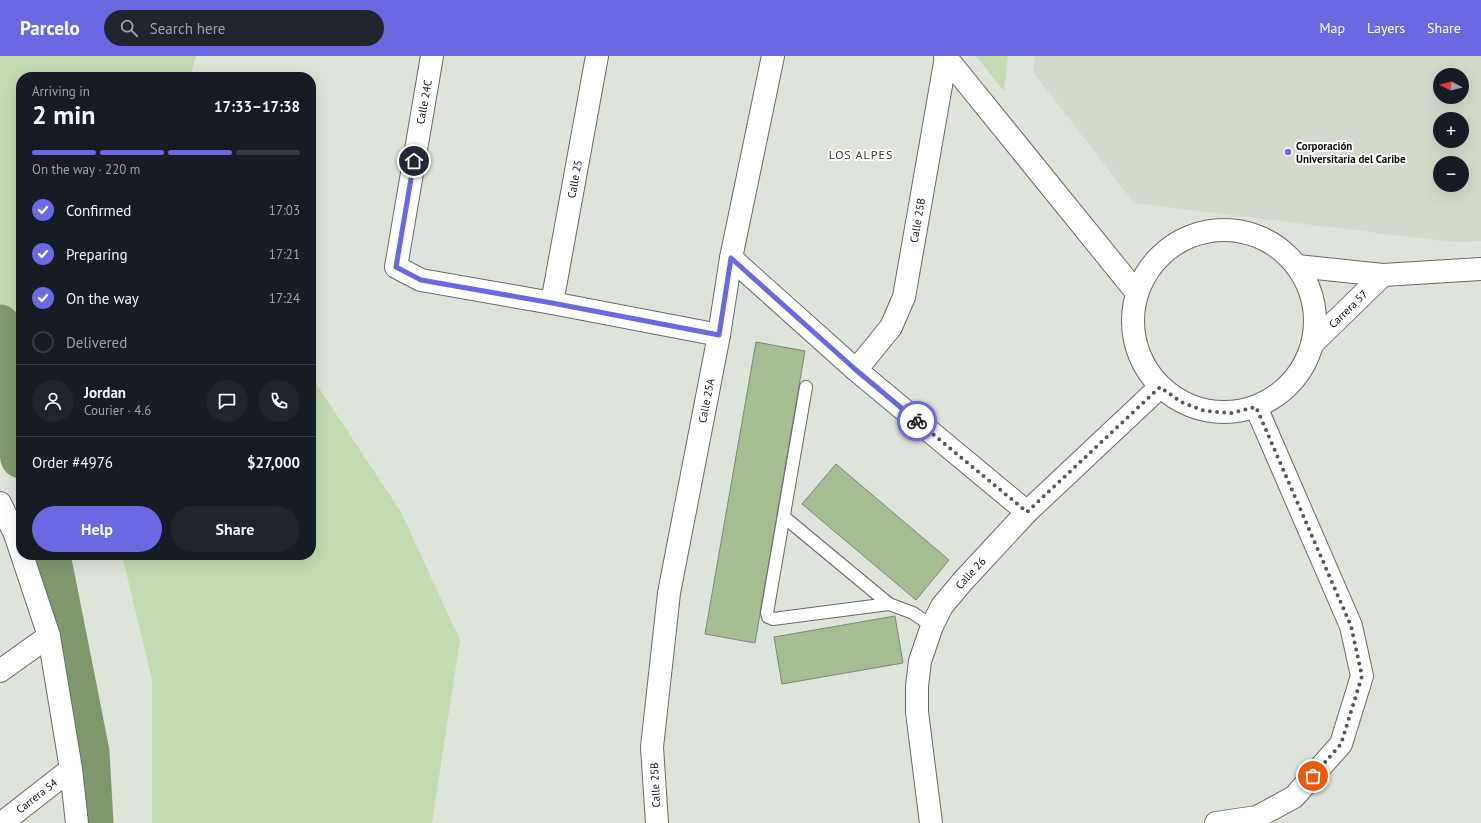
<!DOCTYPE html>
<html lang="en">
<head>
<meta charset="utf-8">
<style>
  body { margin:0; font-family:"PT Sans",sans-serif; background:#20242c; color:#f1f3f6; height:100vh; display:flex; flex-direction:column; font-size:15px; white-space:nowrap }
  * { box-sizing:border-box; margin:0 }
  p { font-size:13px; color:#9ea1a6 }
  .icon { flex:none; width:22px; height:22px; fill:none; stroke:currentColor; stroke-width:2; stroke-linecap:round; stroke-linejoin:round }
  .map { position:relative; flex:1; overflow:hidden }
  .drawer { position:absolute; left:16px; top:16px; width:300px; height:488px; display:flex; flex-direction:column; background:#171b24; border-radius:16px; box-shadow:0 4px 16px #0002 }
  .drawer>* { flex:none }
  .needle { width:26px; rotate:277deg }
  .controls { position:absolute; left:1433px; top:12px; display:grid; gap:8px }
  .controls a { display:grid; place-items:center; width:36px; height:36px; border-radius:50%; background:#171b24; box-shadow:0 4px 16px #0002; font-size:20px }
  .pin { position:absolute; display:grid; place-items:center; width:34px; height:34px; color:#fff; margin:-17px; border:2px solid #fff; border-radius:50%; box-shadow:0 1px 4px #0007 }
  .courier { position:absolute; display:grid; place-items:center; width:40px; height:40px; margin:-20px; border:3px solid #6b68e2; border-radius:50%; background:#fff; color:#222; box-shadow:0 1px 5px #0007 }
  .summary em { font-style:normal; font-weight:800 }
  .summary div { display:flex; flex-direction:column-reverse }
  .summary { display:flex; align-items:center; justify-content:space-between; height:68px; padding:0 16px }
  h1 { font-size:26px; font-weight:800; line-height:30px }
  .bar { display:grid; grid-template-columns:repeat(4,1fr); gap:6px 4px; align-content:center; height:48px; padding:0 16px }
  .bar i { height:5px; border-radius:3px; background:#363941 }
  .bar .selected { background:#6b68e2 }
  .bar p { grid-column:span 4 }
  .line { display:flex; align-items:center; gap:10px; padding:0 16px; border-top:1px solid #363941 }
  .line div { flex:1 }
  .round { display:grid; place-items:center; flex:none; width:42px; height:42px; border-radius:21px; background:#20242c }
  ol { padding:0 16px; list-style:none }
  li { display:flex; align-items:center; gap:12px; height:44px }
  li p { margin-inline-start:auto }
  li .icon { padding:4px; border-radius:50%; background:#6b68e2; color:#fff; stroke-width:4 }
  li:last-child { color:#9ea1a6 }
  li i { width:22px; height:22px; border:2px solid #363941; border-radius:50% }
  .action { display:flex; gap:8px; margin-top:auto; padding:8px 16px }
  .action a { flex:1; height:46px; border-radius:24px; background:#6b68e2; color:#fff; font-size:16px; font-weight:800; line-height:46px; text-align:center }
  .action a+a { background:#20242c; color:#f1f3f6 }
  header { display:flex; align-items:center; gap:24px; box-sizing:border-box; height:56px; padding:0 20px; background:#6b68e2; color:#fff }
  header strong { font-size:19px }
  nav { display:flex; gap:22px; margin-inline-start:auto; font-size:14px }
  .search { width:280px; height:36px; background:#20242c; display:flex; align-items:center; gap:10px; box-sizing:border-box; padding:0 14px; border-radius:22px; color:#9ea1a6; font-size:15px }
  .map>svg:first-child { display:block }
  .built { fill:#d2dbcb; fill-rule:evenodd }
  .green { fill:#c5dab2 }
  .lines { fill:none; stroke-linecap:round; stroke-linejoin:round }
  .river { stroke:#80976c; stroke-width:41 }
  .building { fill:#a5bd90; stroke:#80857c }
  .lane-casing { stroke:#676c63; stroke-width:14 }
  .street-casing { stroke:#676c63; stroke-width:24 }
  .lane { stroke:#fff; stroke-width:12 }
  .street { stroke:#fff; stroke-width:22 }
  .done { stroke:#555853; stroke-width:4; stroke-dasharray:0 7.2 }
  .route { stroke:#6b68e2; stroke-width:5 }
  .poi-dot { fill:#6b68e2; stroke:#fff; stroke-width:1.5 }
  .labels { text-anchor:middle; stroke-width:4; stroke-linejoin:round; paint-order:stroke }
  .street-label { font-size:11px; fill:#0b0d0a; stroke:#fff }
  .poi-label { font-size:11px; font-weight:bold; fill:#0b0d0a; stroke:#fff; text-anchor:start }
  .neighbourhood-label { font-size:12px; letter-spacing:1px; fill:#30352d; stroke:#fff }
</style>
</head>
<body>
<header>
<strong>Parcelo</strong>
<div class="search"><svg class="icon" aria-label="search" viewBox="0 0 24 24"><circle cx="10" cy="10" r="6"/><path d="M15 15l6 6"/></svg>Search here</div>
<nav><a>Map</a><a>Layers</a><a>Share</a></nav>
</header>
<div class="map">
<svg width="1481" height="767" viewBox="0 0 1481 767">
  <rect width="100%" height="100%" fill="#dfe4da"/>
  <path class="built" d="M1035,0H1481V185L1450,186L1134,147L1033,16ZM1440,19H1462V41H1440ZM1440,63H1462V85H1440ZM1440,107H1462V129H1440Z"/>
  <g class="green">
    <path d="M0,0H196L190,21H21V410L0,407Z"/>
    <path d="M976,0H1008L1004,35Z"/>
    <path d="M311,320L401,456L460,584L432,767H152V624L122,499H311Z"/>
  </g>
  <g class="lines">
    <g class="river">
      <path d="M0,269L21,402"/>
      <path d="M50,499L89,696L93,767"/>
    </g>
  </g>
  <g class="building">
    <path d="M756,286L805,295L755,587L705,578Z"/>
    <path d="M836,408L949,504L916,544L802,448Z"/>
    <path d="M895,560L903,607L782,628L774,581Z"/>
  </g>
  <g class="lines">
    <g class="lane-casing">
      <g id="lane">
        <path d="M806,331L767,557L768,561L773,563L889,548"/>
        <path d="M784,461L889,548L913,557L932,570"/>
      </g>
    </g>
    <g class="street-casing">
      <g id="street">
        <path d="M432,0L396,211L421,224L552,247L719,279"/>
        <path d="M945,0L1137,237"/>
        <circle cx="1224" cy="265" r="91"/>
        <path d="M731,202L856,314L1027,456"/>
        <path d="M1297,210L1383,219L1481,213"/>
        <path id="s1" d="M552,247L597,0"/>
        <path id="s2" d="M1313,287L1383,219"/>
        <path id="s3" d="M856,314L891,271L904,241L946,1"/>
        <path d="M0,447L15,478L21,496"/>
        <path d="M22,499L49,580L71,713L77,767"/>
        <path d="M0,615L49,580"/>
        <path id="s4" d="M2,767L71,713"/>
        <path id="s5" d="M657,767L652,691L669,537L719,279L731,202L773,0"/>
        <path id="s6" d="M931,767L917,656V630L920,605L932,570L942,550L963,525L1027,456L1160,331"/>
        <path d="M1216,767L1257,761L1294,741L1341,688L1362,620L1351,570L1256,351"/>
      </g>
    </g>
    <use href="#lane" class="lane"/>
    <use href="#street" class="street"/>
  </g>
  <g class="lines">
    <path class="done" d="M917,365L1027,456L1160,331L1181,346L1205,355L1231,357L1256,351L1351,570L1362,620L1341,688L1313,720"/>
    <path class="route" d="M414,105L396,211L421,224L552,247L719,279L731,202L856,314L917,365"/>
  </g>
  <circle class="poi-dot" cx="1288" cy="96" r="4"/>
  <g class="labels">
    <g class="street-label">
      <text transform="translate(424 46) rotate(-80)" y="4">Calle 24C</text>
      <text dy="4" stroke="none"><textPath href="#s1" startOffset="126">Calle 25</textPath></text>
      <text dy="4" stroke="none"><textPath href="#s3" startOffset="166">Calle 25B</textPath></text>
      <text dy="4" stroke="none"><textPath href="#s2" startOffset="49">Carrera 57</textPath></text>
      <text dy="4" stroke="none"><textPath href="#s5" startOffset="427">Calle 25A</textPath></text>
      <text dy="4" stroke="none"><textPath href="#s6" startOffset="266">Calle 26</textPath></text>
      <text transform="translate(655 729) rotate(-93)" y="4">Calle 25B</text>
      <text dy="4" stroke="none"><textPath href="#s4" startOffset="44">Carrera 54</textPath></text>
    </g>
    <g class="poi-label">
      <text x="1296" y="94">Corporación<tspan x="1296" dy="13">Universitaria del Caribe</tspan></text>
    </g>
    <g class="neighbourhood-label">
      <text x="861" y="103">LOS ALPES</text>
    </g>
  </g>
</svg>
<div class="controls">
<a><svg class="needle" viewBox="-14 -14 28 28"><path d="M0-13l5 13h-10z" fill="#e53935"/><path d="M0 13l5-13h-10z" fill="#9ea1a6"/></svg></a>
<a>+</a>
<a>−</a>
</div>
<div class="pin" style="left:1313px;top:720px;background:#ea580c"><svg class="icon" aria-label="bag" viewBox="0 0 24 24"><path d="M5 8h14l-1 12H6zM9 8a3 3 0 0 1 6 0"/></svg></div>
<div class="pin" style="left:414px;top:105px;background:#1f2937"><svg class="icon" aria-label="home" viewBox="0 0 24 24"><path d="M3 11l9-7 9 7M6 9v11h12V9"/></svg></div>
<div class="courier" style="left:917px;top:365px"><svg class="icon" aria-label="bike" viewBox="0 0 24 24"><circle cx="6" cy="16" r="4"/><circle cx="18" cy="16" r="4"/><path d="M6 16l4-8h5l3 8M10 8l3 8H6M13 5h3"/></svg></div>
<section class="drawer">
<div class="summary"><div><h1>2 min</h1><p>Arriving in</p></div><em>17:33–17:38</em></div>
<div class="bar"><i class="selected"></i><i class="selected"></i><i class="selected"></i><i></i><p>On the way · 220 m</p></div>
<ol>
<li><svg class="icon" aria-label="check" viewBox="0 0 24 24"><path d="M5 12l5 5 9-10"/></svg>Confirmed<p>17:03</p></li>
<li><svg class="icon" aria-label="check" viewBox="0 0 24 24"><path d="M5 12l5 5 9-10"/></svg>Preparing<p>17:21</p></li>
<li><svg class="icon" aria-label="check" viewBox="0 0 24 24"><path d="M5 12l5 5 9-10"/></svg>On the way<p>17:24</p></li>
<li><i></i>Delivered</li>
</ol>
<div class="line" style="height:72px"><a class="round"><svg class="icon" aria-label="person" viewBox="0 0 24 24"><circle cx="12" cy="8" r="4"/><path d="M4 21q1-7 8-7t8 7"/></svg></a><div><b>Jordan</b><p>Courier · 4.6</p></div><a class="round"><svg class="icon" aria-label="chat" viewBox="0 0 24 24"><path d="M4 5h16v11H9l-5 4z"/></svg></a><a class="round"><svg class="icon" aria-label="phone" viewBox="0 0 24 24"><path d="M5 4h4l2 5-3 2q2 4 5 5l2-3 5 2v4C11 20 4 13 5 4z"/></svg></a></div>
<div class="line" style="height:52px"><div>Order #4976</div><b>$27,000</b></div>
<div class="action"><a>Help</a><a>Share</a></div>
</section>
</div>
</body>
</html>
